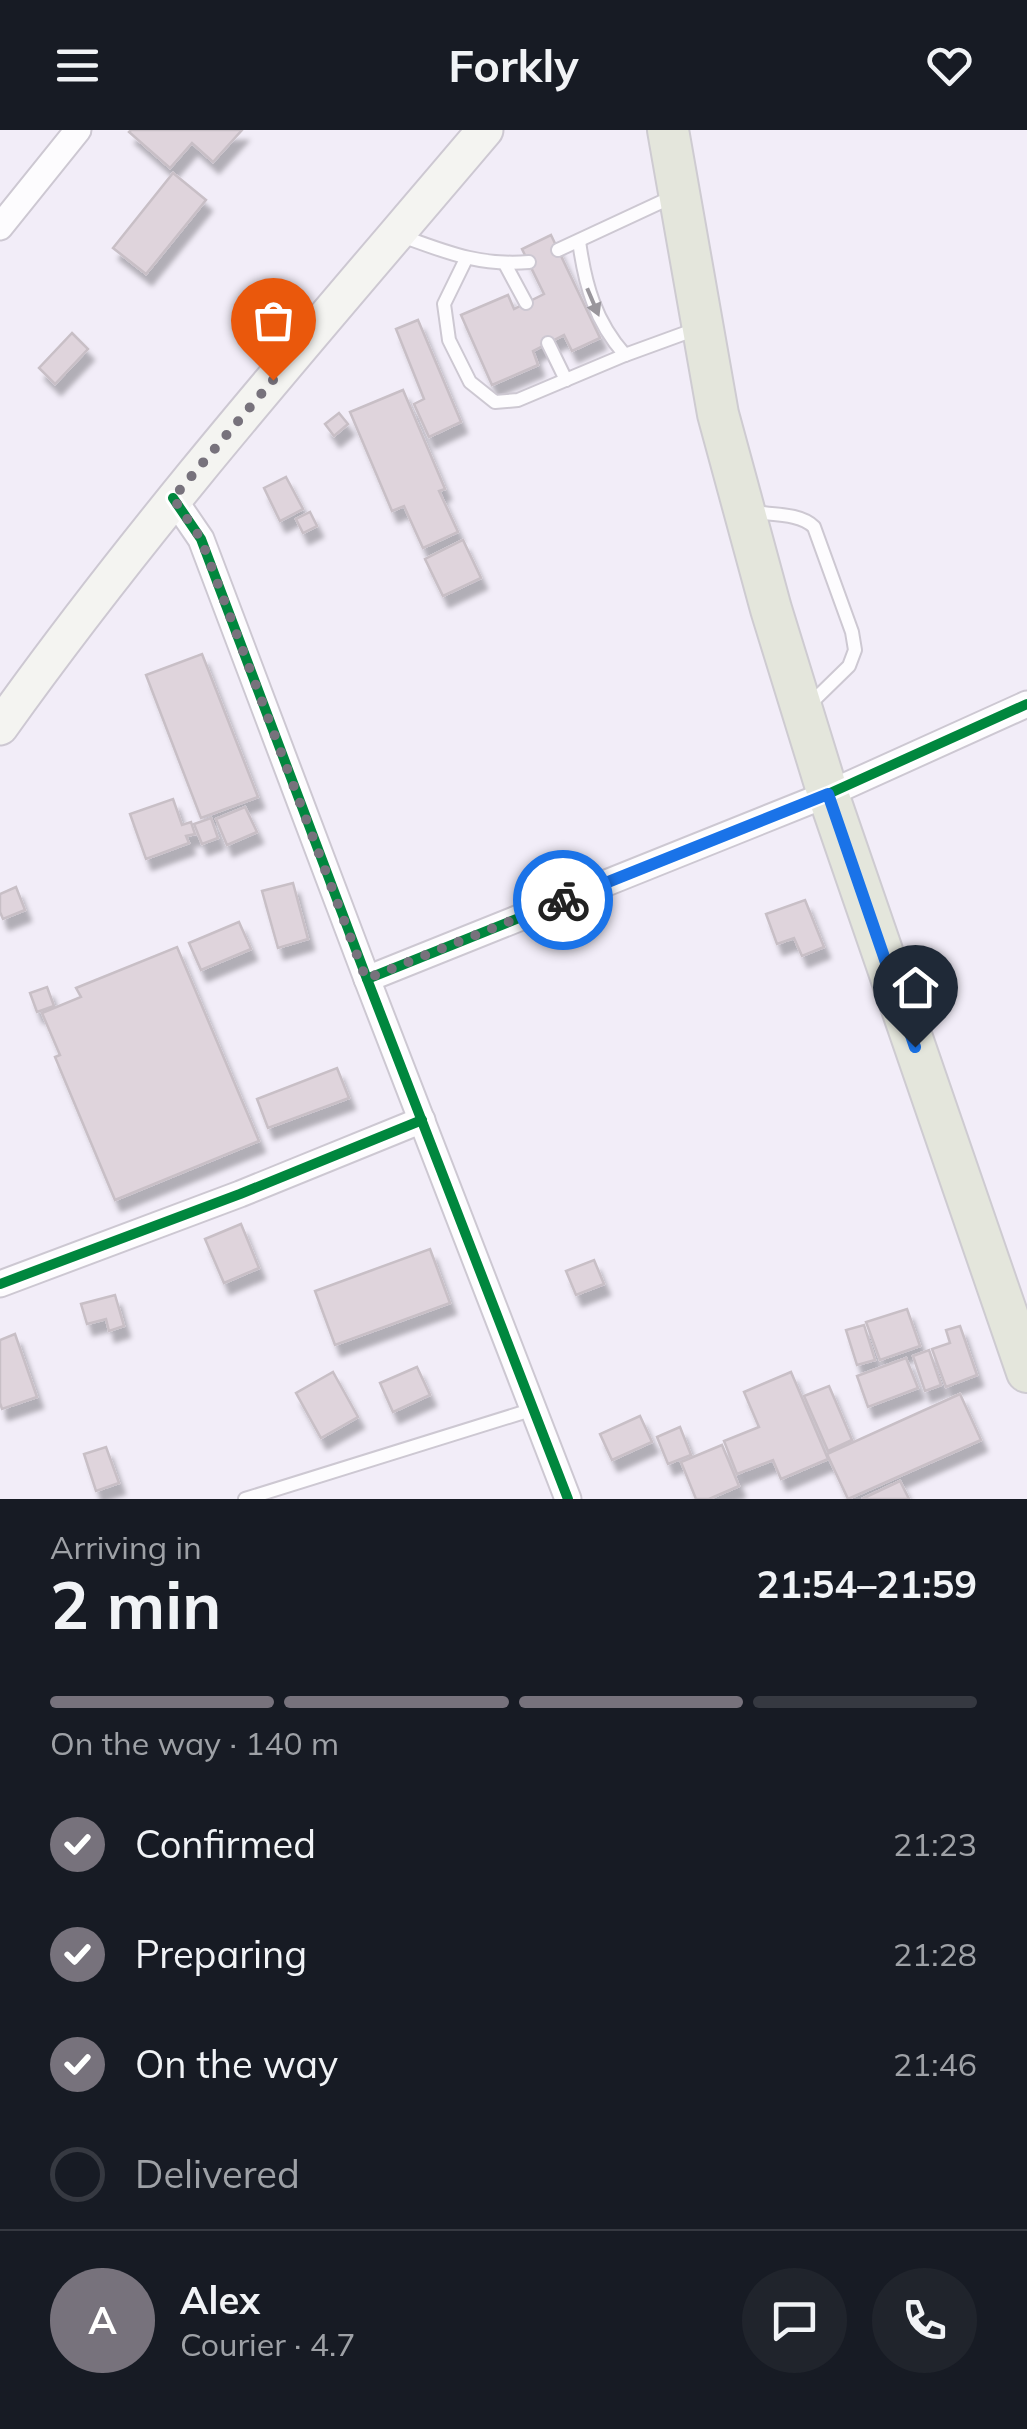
<!DOCTYPE html>
<html lang="en">
<head>
<meta charset="utf-8">
<style>
  body { margin:0; font-family:Mulish,sans-serif; background:#20242c; color:#f1f3f6; height:100vh; display:flex; flex-direction:column; font-size:38px; white-space:nowrap }
  * { box-sizing:border-box; margin:0 }
  p { font-size:32px; color:#9ea1a6 }
  .icon { flex:none; width:55px; height:55px; fill:none; stroke:currentColor; stroke-width:2; stroke-linecap:round; stroke-linejoin:round }
  .map { position:relative; height:1369px; overflow:hidden }
  .sheet { display:flex; flex-direction:column; background:#171b24; flex:1 }
  .sheet>* { flex:none }
  .pin { position:absolute; display:grid; place-items:center; width:85px; height:85px; color:#fff; margin:-102px -42px; border-radius:50% 50% 50% 0; rotate:-45deg; box-shadow:0 0 10px #0007 }
  .pin .icon { rotate:45deg }
  .courier { position:absolute; display:grid; place-items:center; width:100px; height:100px; margin:-50px; border:8px solid #1a73e8; border-radius:50%; background:#fff; color:#222; box-shadow:0 2px 12px #0007 }
  .summary em { font-style:normal; font-weight:700 }
  .summary div { display:flex; flex-direction:column-reverse }
  .summary { display:flex; align-items:center; justify-content:space-between; height:170px; padding:0 50px }
  h1 { font-size:65px; font-weight:700; line-height:75px }
  .bar { display:grid; grid-template-columns:repeat(4,1fr); gap:15px 10px; align-content:center; height:120px; padding:0 50px }
  .bar i { height:12px; border-radius:8px; background:#363941 }
  .bar .selected { background:#77727c }
  .bar p { grid-column:span 4 }
  .line { display:flex; align-items:center; gap:25px; padding:0 50px; border-top:2px solid #363941 }
  .line div { flex:1 }
  .round { display:grid; place-items:center; flex:none; width:105px; height:105px; border-radius:52px; background:#20242c }
  ol { padding:0 50px; list-style:none }
  li { display:flex; align-items:center; gap:30px; height:110px }
  li p { margin-inline-start:auto }
  li .icon { padding:10px; border-radius:50%; background:#77727c; color:#fff; stroke-width:4 }
  li:last-child { color:#9ea1a6 }
  li i { width:55px; height:55px; border:5px solid #363941; border-radius:50% }
  header { display:flex; justify-content:space-between; align-items:center; height:130px; padding:0 50px; background:#171b24; font-size:45px; font-weight:700 }
  .map>svg:first-child { display:block }
  .building { fill:#dfd4dc; stroke:#c8bfc6; stroke-width:2.5; filter:url(#shadow) }
  .lines { fill:none; stroke-linecap:round; stroke-linejoin:round }
  .service-casing { stroke:#cdc8d2; stroke-width:16 }
  .minor-casing { stroke:#cdc8d2; stroke-width:29 }
  .secondary-casing { stroke:#cdc8d2; stroke-width:39 }
  .trunk-casing { stroke:#cecbd1; stroke-width:44 }
  .service { stroke:#fdfcfe; stroke-width:12 }
  .minor { stroke:#fdfcfe; stroke-width:25 }
  .secondary { stroke:#f4f4f1; stroke-width:35 }
  .trunk { stroke:#e4e6dc; stroke-width:40 }
  .cycleway-casing { stroke:#fff; stroke-width:16 }
  .cycleway { stroke:#00873e; stroke-width:10 }
  .oneway { fill:#99969c }
  .done { stroke:#77727c; stroke-width:10; stroke-dasharray:0 18 }
  .route { stroke:#1a73e8; stroke-width:12 }
</style>
</head>
<body>
<header><svg class="icon" aria-label="menu" viewBox="0 0 24 24"><path d="M4 6h16M4 12h16M4 18h16"/></svg>Forkly<svg class="icon" aria-label="heart" viewBox="0 0 24 24"><path d="M12 20l-8-8c-3-5 5-10 8-4 3-6 11-1 8 4z"/></svg></header>
<div class="map">
<svg width="1027" height="1369" viewBox="0 0 1027 1369">
  <defs>
    <filter id="shadow"><feDropShadow dx="6" dy="11" stdDeviation="2.5" flood-color="#0004"/></filter>
  </defs>
  <rect width="100%" height="100%" fill="#f2edf8"/>
  <g class="building">
    <path d="M131,0H242L213,32L192,13L170,38L129,2Z"/>
    <path d="M173,43L206,70L146,144L113,118Z"/>
    <path d="M551,105L600,208L572,221L564,205L533,221L538,235L492,255L461,185L508,165L514,179L544,164L522,119Z"/>
    <path d="M418,190L461,292L429,307L414,274L424,269L396,199Z"/>
    <path d="M72,203L88,219L55,254L39,238Z"/>
    <path d="M403,260L445,359L439,361L458,402L423,418L404,376L392,381L350,282Z"/>
    <path d="M339,283L348,294L334,306L325,294Z"/>
    <path d="M286,347L303,379L280,391L264,358Z"/>
    <path d="M310,382L317,396L303,403L296,389Z"/>
    <path d="M463,410L481,448L443,466L425,429Z"/>
    <path d="M202,524L258,667L201,688L146,545Z"/>
    <path d="M173,669L182,695L191,692L195,704L186,706L189,713L146,729L130,684Z"/>
    <path d="M245,677L257,702L227,715L216,689Z"/>
    <path d="M211,688L218,708L202,714L194,694Z"/>
    <path d="M293,753L308,809L278,818L262,761Z"/>
    <path d="M16,757L25,780L3,789L0,782V764Z"/>
    <path d="M805,770L824,817L802,826L794,808L777,814L766,784Z"/>
    <path d="M239,792L251,819L201,840L189,813Z"/>
    <path d="M177,817L259,1011L115,1070L55,927L60,925L42,883L81,867L76,858Z"/>
    <path d="M47,857L54,876L37,882L30,863Z"/>
    <path d="M337,938L349,968L268,998L257,969Z"/>
    <path d="M241,1094L259,1138L224,1153L205,1109Z"/>
    <path d="M430,1119L450,1173L335,1215L315,1161Z"/>
    <path d="M594,1130L604,1154L576,1165L566,1141Z"/>
    <path d="M115,1165L124,1196L109,1201L106,1189L87,1194L81,1174Z"/>
    <path d="M907,1179L920,1216L880,1230L866,1192Z"/>
    <path d="M864,1195L875,1230L857,1235L846,1200Z"/>
    <path d="M960,1196L977,1245L946,1257L932,1219L950,1213L946,1200Z"/>
    <path d="M15,1204L37,1267L2,1279L0,1273V1210Z"/>
    <path d="M929,1220L941,1255L925,1261L913,1226Z"/>
    <path d="M906,1228L918,1258L868,1277L857,1246Z"/>
    <path d="M417,1237L430,1265L393,1282L380,1253Z"/>
    <path d="M333,1242L358,1287L321,1308L296,1263Z"/>
    <path d="M791,1242L828,1329L781,1349L773,1330L737,1344L724,1311L759,1297L744,1262Z"/>
    <path d="M829,1256L852,1310L828,1321L804,1266Z"/>
    <path d="M960,1264L981,1310L848,1369L827,1324Z"/>
    <path d="M640,1286L652,1312L612,1330L600,1304Z"/>
    <path d="M680,1297L691,1325L668,1334L657,1307Z"/>
    <path d="M722,1315L739,1356L709,1369H696L681,1332Z"/>
    <path d="M106,1317L119,1353L96,1361L84,1324Z"/>
    <path d="M900,1351L909,1369H862Z"/>
  </g>
  <g class="lines">
    <g class="service-casing">
      <g id="service">
        <path d="M399,105C446,122 478,136 529,132"/>
        <path d="M579,111C585,155 595,191 625,225"/>
        <path d="M558,120L672,67"/>
        <path d="M466,129L444,174L449,210L470,252L495,272L518,270L625,225L699,198"/>
        <path d="M505,134L526,173"/>
        <path d="M548,213L566,250"/>
        <path d="M753,382C772,385 800,383 814,397L852,502L855,520L849,536L807,577"/>
        <path d="M245,1369L534,1279"/>
      </g>
    </g>
    <g class="minor-casing">
      <g id="minor">
        <path d="M0,97L78,0"/>
        <path d="M173,368L201,409L367,849L568,1369"/>
        <path d="M367,849L828,664L1027,574"/>
        <path d="M0,1154L240,1064L422,990"/>
      </g>
    </g>
    <g class="secondary-casing">
      <path id="secondary" d="M0,597C149,388 319,196 485,0"/>
    </g>
    <g class="trunk-casing">
      <path id="trunk" d="M668,0L718,284L771,479L828,664L1027,1242"/>
    </g>
    <use href="#service" class="service"/>
    <use href="#minor" class="minor"/>
    <use href="#secondary" class="secondary"/>
    <use href="#trunk" class="trunk"/>
    <g class="cycleway-casing">
      <g id="cycleway">
        <path d="M173,368L201,409L367,849L568,1369"/>
        <path d="M367,849L828,664L1027,574"/>
        <path d="M0,1154L240,1064L422,990"/>
      </g>
    </g>
    <use href="#cycleway" class="cycleway"/>
  </g>
  <defs><path id="oneway-solid" d="M-6-.8H1V-3.2L6.5 0L1 3.2V.8H-6Z" transform="scale(2.5)"/></defs>
  <use class="oneway" href="#oneway-solid" transform="translate(593 172) rotate(67)"/>
  <g class="lines">
    <path class="done" d="M273,250L173,368L201,409L366,849L563,770"/>
    <path class="route" d="M563,770L828,664L915,917"/>
  </g>
</svg>
<div class="pin" style="left:273px;top:250px;background:#ea580c"><svg class="icon" aria-label="bag" viewBox="0 0 24 24"><path d="M5 8h14l-1 12H6zM9 8a3 3 0 0 1 6 0"/></svg></div>
<div class="pin" style="left:915px;top:917px;background:#1f2937"><svg class="icon" aria-label="home" viewBox="0 0 24 24"><path d="M3 11l9-7 9 7M6 9v11h12V9"/></svg></div>
<div class="courier" style="left:563px;top:770px"><svg class="icon" aria-label="bike" viewBox="0 0 24 24"><circle cx="6" cy="16" r="4"/><circle cx="18" cy="16" r="4"/><path d="M6 16l4-8h5l3 8M10 8l3 8H6M13 5h3"/></svg></div>
</div>
<section class="sheet">
<div class="summary"><div><h1>2 min</h1><p>Arriving in</p></div><em>21:54–21:59</em></div>
<div class="bar"><i class="selected"></i><i class="selected"></i><i class="selected"></i><i></i><p>On the way · 140 m</p></div>
<ol>
<li><svg class="icon" aria-label="check" viewBox="0 0 24 24"><path d="M5 12l5 5 9-10"/></svg>Confirmed<p>21:23</p></li>
<li><svg class="icon" aria-label="check" viewBox="0 0 24 24"><path d="M5 12l5 5 9-10"/></svg>Preparing<p>21:28</p></li>
<li><svg class="icon" aria-label="check" viewBox="0 0 24 24"><path d="M5 12l5 5 9-10"/></svg>On the way<p>21:46</p></li>
<li><i></i>Delivered</li>
</ol>
<div class="line" style="height:180px"><b class="round" style="background:#77727c;color:#fff">A</b><div><b>Alex</b><p>Courier · 4.7</p></div><a class="round"><svg class="icon" aria-label="chat" viewBox="0 0 24 24"><path d="M4 5h16v11H9l-5 4z"/></svg></a><a class="round"><svg class="icon" aria-label="phone" viewBox="0 0 24 24"><path d="M5 4h4l2 5-3 2q2 4 5 5l2-3 5 2v4C11 20 4 13 5 4z"/></svg></a></div>
</section>
</body>
</html>
